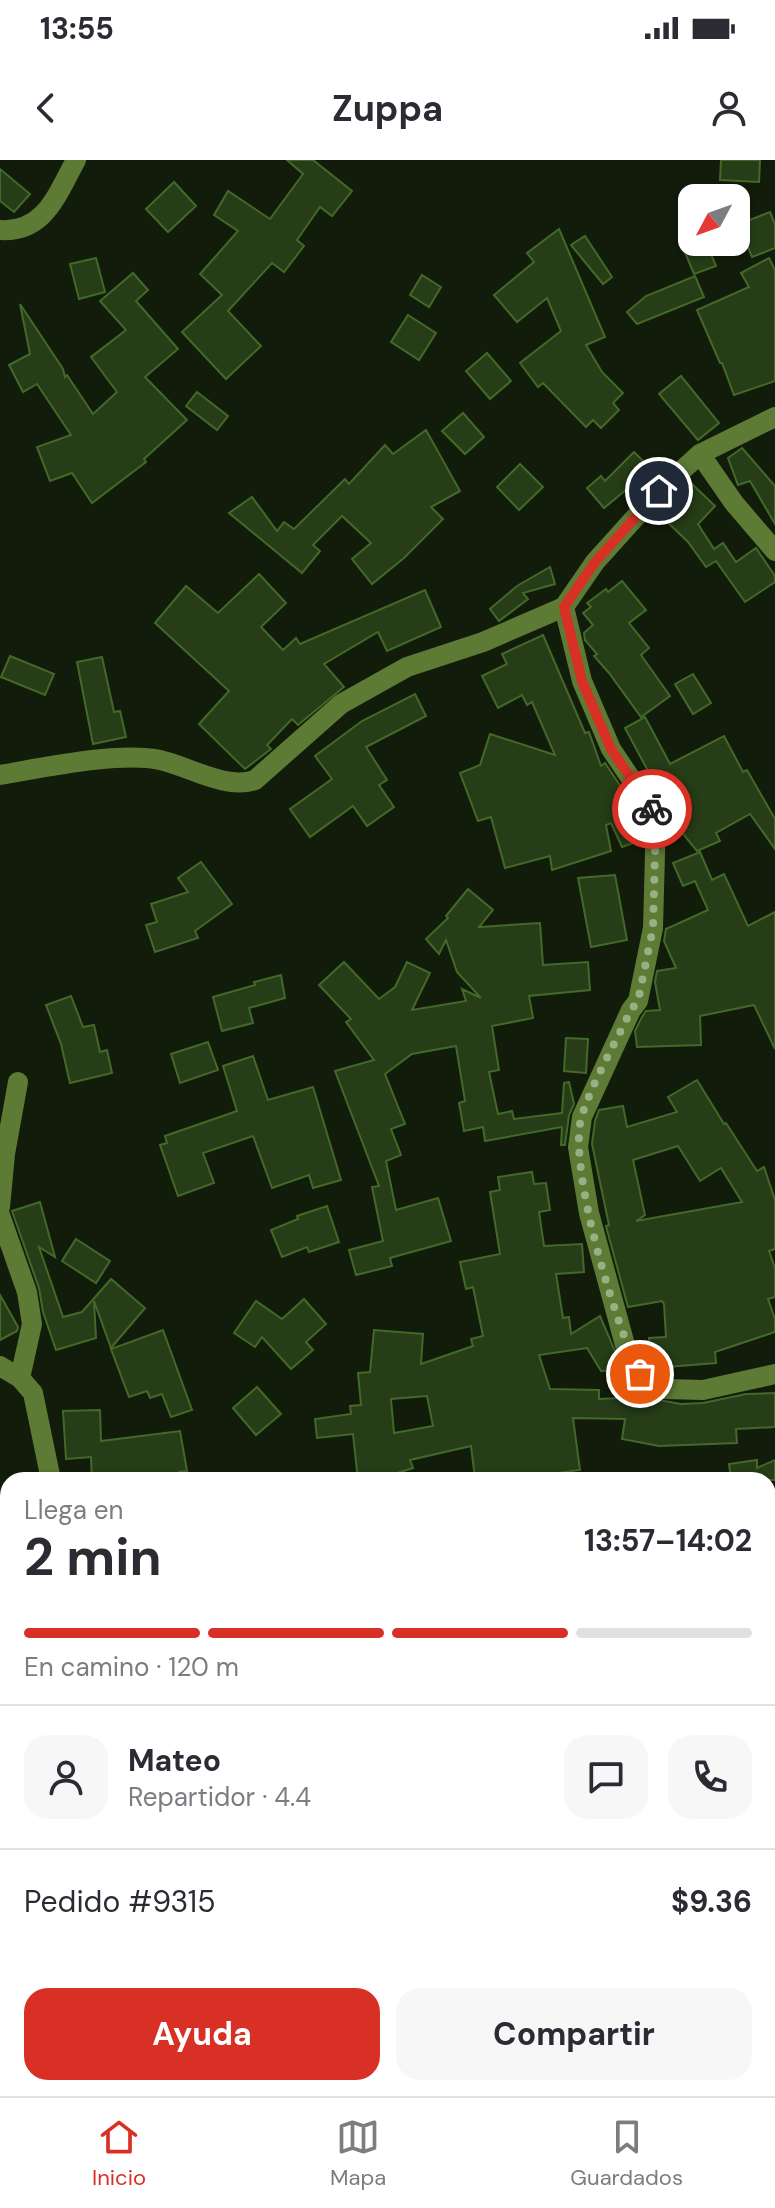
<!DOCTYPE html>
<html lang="es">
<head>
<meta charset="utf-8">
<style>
  body { margin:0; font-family:"DM Sans",sans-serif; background:#f7f7f7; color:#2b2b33; height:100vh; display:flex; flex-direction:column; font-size:30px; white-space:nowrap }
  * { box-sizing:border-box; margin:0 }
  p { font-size:26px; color:#7c7c81 }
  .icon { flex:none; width:44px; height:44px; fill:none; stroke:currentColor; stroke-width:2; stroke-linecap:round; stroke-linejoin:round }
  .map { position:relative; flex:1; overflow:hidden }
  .sheet { position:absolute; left:0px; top:1312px; width:776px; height:624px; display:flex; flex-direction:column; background:#fff; border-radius:24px 24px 0 0; box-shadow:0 2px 6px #0004 }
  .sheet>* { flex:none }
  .needle { width:52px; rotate:229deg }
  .controls { position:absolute; left:678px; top:24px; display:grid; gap:16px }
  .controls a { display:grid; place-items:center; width:72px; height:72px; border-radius:16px; background:#fff; box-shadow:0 2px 6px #0004; font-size:40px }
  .pin { position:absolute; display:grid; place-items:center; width:68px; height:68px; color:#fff; margin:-34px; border:4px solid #fff; border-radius:50%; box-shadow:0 2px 8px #0007 }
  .courier { position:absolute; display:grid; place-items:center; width:80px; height:80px; margin:-40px; border:6px solid #d93025; border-radius:50%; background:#fff; color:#222; box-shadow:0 2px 10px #0007 }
  .summary em { font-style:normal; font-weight:700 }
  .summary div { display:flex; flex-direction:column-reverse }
  .summary { display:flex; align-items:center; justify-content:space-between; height:136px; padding:0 24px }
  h1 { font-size:52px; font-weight:700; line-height:60px }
  .bar { display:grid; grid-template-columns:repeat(4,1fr); gap:12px 8px; align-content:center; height:96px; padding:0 24px }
  .bar i { height:10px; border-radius:6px; background:#e1e1e2 }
  .bar .current { background:#d93025 }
  .bar p { grid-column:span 4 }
  .line { display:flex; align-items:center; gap:20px; padding:0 24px; border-top:2px solid #e1e1e2 }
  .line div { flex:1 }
  .round { display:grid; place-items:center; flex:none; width:84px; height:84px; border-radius:24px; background:#f7f7f7 }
  .primary-button { display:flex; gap:16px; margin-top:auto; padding:16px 24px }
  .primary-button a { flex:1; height:92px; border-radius:24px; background:#d93025; color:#fff; font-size:32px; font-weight:700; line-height:92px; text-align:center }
  .primary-button a+a { background:#f7f7f7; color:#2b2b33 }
  .status { display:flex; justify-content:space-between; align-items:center; height:56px; padding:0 40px; background:#fff; direction:ltr }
  .status svg { height:22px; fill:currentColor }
  header { display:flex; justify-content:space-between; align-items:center; height:104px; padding:0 24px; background:#fff; font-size:36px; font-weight:700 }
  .menu { display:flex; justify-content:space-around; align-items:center; height:112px; border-top:2px solid #e1e1e2; background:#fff; font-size:22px; color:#7c7c81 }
  .menu a { display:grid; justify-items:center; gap:4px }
  .menu .current { color:#d93025 }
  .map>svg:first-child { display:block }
  .building { fill:#263d17; stroke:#436928; stroke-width:2; fill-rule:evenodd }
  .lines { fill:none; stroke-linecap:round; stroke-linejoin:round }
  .minor { stroke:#5d7b35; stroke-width:20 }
  .done { stroke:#99b084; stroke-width:8; stroke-dasharray:0 14.4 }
  .route { stroke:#d93025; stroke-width:10 }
</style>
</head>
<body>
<div class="status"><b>13:55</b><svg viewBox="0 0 49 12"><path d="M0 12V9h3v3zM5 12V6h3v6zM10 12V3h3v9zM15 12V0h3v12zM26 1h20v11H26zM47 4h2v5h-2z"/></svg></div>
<header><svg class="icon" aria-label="back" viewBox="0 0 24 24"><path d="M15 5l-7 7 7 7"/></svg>Zuppa<svg class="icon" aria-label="person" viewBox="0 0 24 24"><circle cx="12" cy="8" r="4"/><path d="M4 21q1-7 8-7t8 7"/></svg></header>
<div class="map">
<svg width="775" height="1936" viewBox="0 0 775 1936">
  <rect width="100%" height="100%" fill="#121c0b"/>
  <g class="building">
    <path d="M287,0H313L352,31L332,56L320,47L297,80L304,86L284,112L272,103L228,151L261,186L226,219L182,172L222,135L200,114L238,71L214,55L228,31L270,59L303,14Z"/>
    <path d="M721,0H760L759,22L720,20Z"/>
    <path d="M0,9L30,34L14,52L0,41Z"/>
    <path d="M174,22L196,46L168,72L146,49Z"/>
    <path d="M770,52L775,64V88L752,97L739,64Z"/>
    <path d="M559,69L605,177L586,185L602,212L623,233L613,243L619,250L601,268L593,260L586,267L543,223L538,227L520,203L561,171L547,138L517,162L494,135L534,102L527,93Z"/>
    <path d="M585,76L612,117L603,124L571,85Z"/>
    <path d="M706,82L716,106L694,114L684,90Z"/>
    <path d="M96,98L105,132L79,139L70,104Z"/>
    <path d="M769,98L775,110V221L734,235L722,203H720L697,150L749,127L741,113Z"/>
    <path d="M133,113L148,130L136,141L178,189L145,217L187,260L144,299L146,302L92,343L72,313L50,321L37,287L71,275L37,224L23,232L9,205L30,194L20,144L63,209L65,217L67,215L93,254L117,232L91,197L126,170L100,141Z"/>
    <path d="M422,115L441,127L429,147L410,135Z"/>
    <path d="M695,116L704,137L637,164L627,152L646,136Z"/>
    <path d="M408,155L436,173L419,200L391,182Z"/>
    <path d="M487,193L511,221L490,239L466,211Z"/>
    <path d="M681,216L719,263L698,280L659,234Z"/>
    <path d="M197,232L228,256L217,270L186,246Z"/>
    <path d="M463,253L484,277L465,294L442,271Z"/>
    <path d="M426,270L460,331L431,347L443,359L404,398L372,424L352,399L371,383L342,356L313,385L320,391L302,413L229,353L252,337L277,371L284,362L294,369L345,319L349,324L385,285L393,294Z"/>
    <path d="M742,288L775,326V364L750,321L738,325L728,298Z"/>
    <path d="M634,292L652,310L635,327L633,324L604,348L587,328L601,316L605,321Z"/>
    <path d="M520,304L543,327L519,350L497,327Z"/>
    <path d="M692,324L715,346L698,364L714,389L723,383L736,402L756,388L775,416V422L745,442L716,401L706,407L688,382L661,356Z"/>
    <path d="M550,407L555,424L523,433L528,439L499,461L490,449L517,426Z"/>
    <path d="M259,414L286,443L261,467L283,490L296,478L300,484L425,430L441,467L387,491L378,472L324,504L344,527L298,565L292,559L267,585L271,589L245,609L199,564L229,531L155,463L186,426L218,453Z"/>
    <path d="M622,421L646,450L629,463L649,488L641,495L670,536L641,557L609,513L594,496L597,494L585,480L584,473L593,465L583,453L591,447L587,443L606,429L608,432Z"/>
    <path d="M543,475L585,573L589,572L601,606L605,603L643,660L642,680L622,687L611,663L606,665L611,691L552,710L550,696L505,708L491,657L478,661L460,613L480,605L490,574L555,595L532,542L527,545L522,535L498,548L482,516L507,504L502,494Z"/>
    <path d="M10,496L54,514L45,535L1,517Z"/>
    <path d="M102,497L114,552L120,551L126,577L93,584L77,502Z"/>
    <path d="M693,514L711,543L693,554L675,524Z"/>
    <path d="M415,534L426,556L366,587L387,620L379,625L394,647L367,666L353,646L310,677L290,649L332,619L315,596L362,561Z"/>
    <path d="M645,557L670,604L724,576L743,612L747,610L775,659V689L750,654L716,673L720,681L697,691L679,669L625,568Z"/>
    <path d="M700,692L712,720L724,714L748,766L775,752V889L754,845L700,856L701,885L637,887L635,871L642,857L646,851L660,850L655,822L657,811L676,808L664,781L666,769L708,750L695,721L683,726L673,703Z"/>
    <path d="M201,702L232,744L195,771L198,778L155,792L146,765L157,762L151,744L188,732L178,718Z"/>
    <path d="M615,715L627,780L591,787L578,718Z"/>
    <path d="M468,729L493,750L479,767L540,763L543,805L588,802L590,830L529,836L533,858L492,866L499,910L489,912L498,954L512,951L514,959L562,953L564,923L569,922L574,944L569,955L565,985H561L562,967L485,981L483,967L464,971L459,943L465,941L456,886L412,894L385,914L405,964L391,969L401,995L386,1001L396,1050L438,1038L451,1081L390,1098L392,1106L356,1115L349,1090L383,1081L372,1027L379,1026L335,911L374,900L346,862L351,859L319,825L344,802L379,839L395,827L407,802L430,813L412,850L466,841L462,829L481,838L457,812L446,780L439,794L426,779L448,758L446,756Z"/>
    <path d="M281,815L285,838L249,848L253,863L222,871L213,837L255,825L254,822Z"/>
    <path d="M71,836L83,867L94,865L100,892L107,890L112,913L70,923L61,884L46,845Z"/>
    <path d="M566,878L588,879L586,913L564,911Z"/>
    <path d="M208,882L218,910L180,923L171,894Z"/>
    <path d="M253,896L268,940L313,927L341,1020L313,1028L309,1015L272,1028L253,976L203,993L214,1023L178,1036L160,985L167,983L165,976L237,951L223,906Z"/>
    <path d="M697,920L724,964L726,963L757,1011L764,1007L775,1040V1089L769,1091L775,1108V1137L768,1139L775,1159V1172L715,1192L716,1203L654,1208L651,1205L649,1178L666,1177L664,1144L662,1141L628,1147L607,1070L606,1066L609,1065L592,984L595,961L599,950L623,946L627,967L677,952L668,937ZM678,986L700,1021L721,1008L742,1042L636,1061L645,1055L633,1000Z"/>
    <path d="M532,1012L534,1024L546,1023L550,1050L539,1052L544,1086L582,1084L584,1112L556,1114L563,1158L569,1157L571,1174L600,1156L623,1210L601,1211L587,1188L539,1195L550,1229L599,1230V1239L644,1237L650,1238L653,1244V1239L681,1244L703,1243L746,1234L775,1233V1267L736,1269L737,1283L659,1286L622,1279L625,1259L573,1258L580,1310L513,1319L512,1314L475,1318L471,1286L410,1300L413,1308L394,1314L395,1320H358L353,1274L317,1278L315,1259L351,1254L350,1246L361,1245L358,1213L370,1212L374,1170L423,1174L421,1204L473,1186L471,1179L483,1176L473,1127L466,1129L460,1102L500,1094L490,1032L500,1030L498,1017ZM427,1236L433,1266L394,1273L391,1239Z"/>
    <path d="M40,1042L55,1097L39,1087L63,1157L82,1152L111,1119L145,1148L111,1188L94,1141L96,1178L56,1190L43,1152L39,1128L12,1051Z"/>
    <path d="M327,1046L339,1082L309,1092L307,1087L282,1097L271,1070L298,1059L297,1056Z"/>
    <path d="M76,1079L110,1101L96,1123L62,1101Z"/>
    <path d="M0,1135L18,1167L17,1171L0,1180Z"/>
    <path d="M304,1139L326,1164L306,1182L313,1190L291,1209L262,1177L255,1187L234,1173L256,1141L282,1159Z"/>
    <path d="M163,1170L192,1250L171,1257L162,1234L150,1238L147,1231L129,1237L111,1189Z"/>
    <path d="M257,1227L281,1254L256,1275L233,1248Z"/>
    <path d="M100,1250L101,1281L180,1271L187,1311L179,1312V1320H92L91,1297L66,1299L63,1251Z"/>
    <path d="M757,1300V1308L775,1300V1320H729L731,1319L729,1304Z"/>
  </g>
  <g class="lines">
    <g class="minor">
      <path d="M0,70C45,73 57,34 76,0"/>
      <path d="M700,294L734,343L775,391"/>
      <path d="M564,447L582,521L611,589L656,656L653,768L638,841L631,850L582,957L578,987L589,1053L625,1185L640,1214L664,1229L703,1230L775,1214"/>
      <path d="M0,615C42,608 120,591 160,600C188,606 225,630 255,620L341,544L407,507L483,482L564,447L595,402L659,331L700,294L775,257"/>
      <path d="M0,1047L5,994L18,922"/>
      <path d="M0,1055L27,1132L32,1164L20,1218"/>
      <path d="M0,1206L20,1218L33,1233L51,1320"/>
      <path d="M0,1611L8,1615"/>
      <path d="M768,1744L775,1746"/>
      <path d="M40,1936V1928"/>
    </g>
  </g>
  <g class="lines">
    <path class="done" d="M640,1214C616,1166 566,1004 582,955C594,919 615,884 631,850L638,841L653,768L656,656L652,649"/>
    <path class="route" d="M652,649L611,589L582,521L564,447L595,402L659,331"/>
  </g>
</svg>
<div class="controls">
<a><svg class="needle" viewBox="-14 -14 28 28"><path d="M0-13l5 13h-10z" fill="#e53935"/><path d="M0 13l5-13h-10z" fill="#7c7c81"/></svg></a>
</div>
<div class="pin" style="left:640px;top:1214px;background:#ea580c"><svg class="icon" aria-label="bag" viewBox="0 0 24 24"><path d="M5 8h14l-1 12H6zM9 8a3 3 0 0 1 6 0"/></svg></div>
<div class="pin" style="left:659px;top:331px;background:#1f2937"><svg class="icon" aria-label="home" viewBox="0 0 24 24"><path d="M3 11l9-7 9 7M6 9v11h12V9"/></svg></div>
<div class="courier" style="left:652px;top:649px"><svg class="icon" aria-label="bike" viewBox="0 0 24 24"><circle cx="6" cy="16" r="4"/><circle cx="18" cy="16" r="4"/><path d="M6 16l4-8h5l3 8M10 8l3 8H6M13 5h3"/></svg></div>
<section class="sheet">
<div class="summary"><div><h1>2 min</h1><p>Llega en</p></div><em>13:57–14:02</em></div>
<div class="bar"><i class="current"></i><i class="current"></i><i class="current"></i><i></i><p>En camino · 120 m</p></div>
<div class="line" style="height:144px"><a class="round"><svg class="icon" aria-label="person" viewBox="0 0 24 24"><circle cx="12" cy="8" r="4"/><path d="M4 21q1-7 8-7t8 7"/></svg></a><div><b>Mateo</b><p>Repartidor · 4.4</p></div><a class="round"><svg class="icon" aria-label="chat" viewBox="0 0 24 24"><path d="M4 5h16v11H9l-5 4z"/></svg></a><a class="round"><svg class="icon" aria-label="phone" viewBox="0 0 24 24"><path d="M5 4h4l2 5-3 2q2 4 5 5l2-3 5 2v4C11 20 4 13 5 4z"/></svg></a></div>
<div class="line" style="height:104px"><div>Pedido #9315</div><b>$9.36</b></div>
<div class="primary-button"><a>Ayuda</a><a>Compartir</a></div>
</section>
</div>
<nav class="menu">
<a class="current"><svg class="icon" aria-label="home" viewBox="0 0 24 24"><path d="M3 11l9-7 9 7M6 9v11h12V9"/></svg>Inicio</a>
<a><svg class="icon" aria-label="map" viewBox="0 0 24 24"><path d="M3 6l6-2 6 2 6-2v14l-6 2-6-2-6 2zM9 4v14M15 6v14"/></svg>Mapa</a>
<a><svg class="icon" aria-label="saved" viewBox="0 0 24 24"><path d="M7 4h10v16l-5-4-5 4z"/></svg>Guardados</a>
</nav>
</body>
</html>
